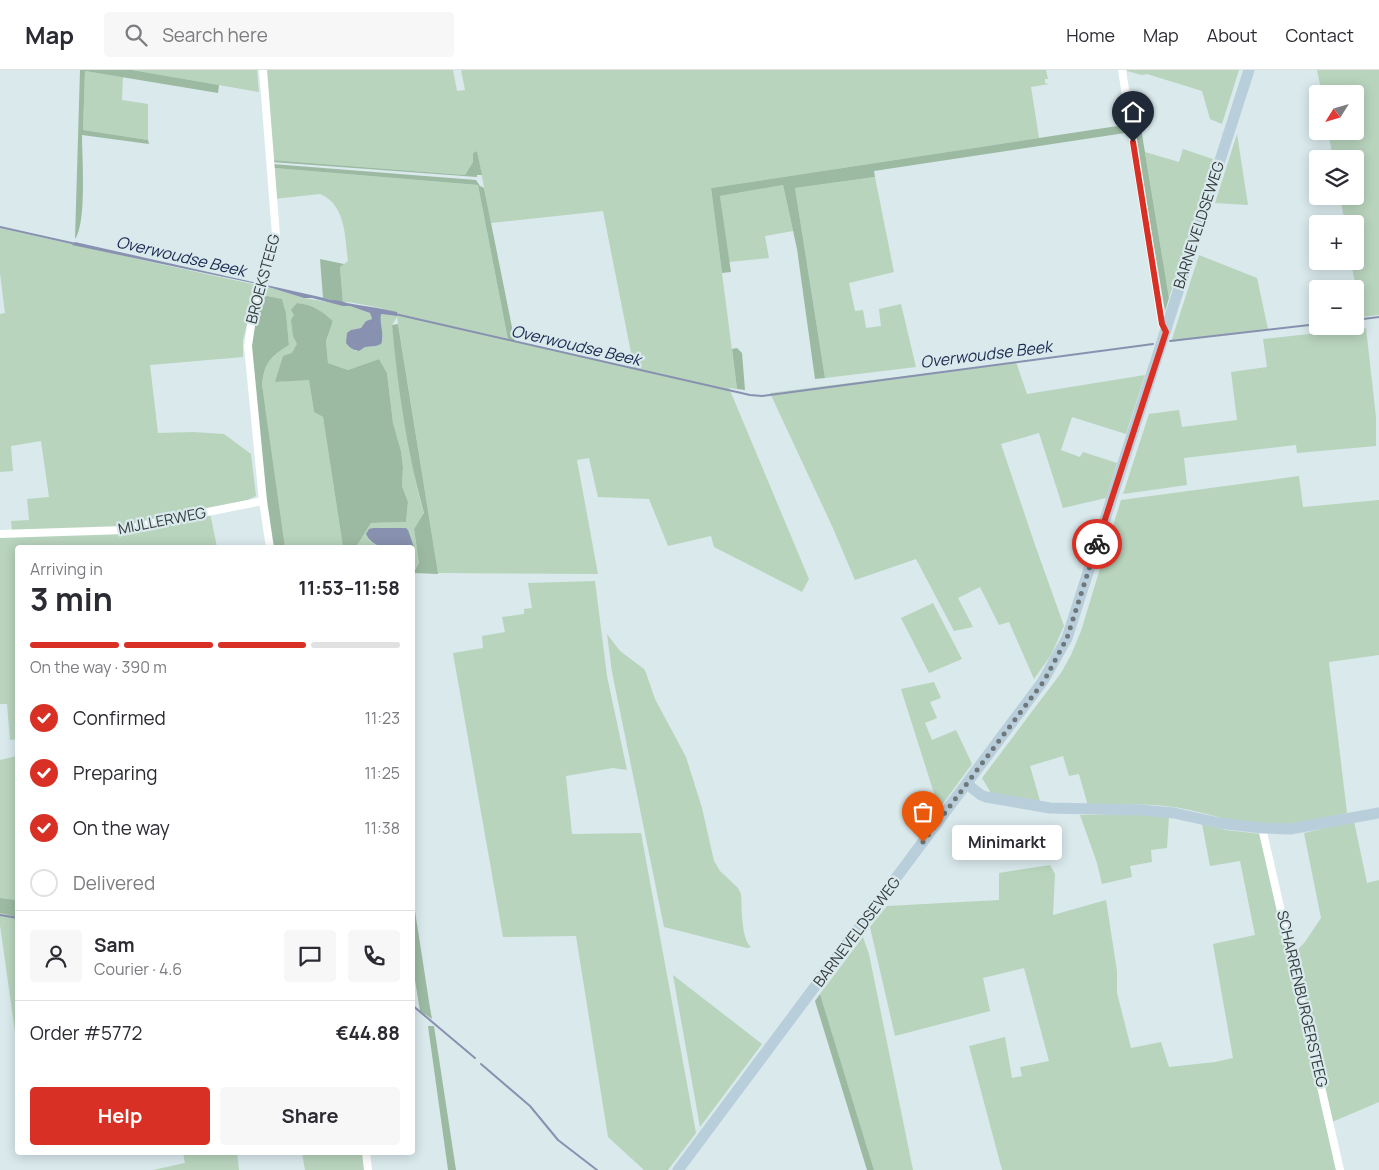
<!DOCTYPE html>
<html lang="en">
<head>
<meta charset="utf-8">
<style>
  body { margin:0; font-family:Manrope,sans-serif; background:#f7f7f7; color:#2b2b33; height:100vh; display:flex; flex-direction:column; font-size:19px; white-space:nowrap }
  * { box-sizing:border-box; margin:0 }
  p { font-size:16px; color:#7c7c81 }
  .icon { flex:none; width:28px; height:28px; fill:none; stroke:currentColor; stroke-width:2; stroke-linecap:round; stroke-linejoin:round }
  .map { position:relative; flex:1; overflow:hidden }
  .drawer { position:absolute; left:15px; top:475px; width:400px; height:610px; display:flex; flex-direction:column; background:#fff; border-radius:5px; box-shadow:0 2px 12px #0003 }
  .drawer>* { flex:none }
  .needle { width:32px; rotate:233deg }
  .tools { position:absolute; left:1309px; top:15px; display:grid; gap:10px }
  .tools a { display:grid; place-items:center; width:55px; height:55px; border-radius:5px; background:#fff; box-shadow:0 2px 12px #0003; font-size:25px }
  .pin { position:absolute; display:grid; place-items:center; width:42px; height:42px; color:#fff; margin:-51px -21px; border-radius:50% 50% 50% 0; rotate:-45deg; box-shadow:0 0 5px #0007 }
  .pin .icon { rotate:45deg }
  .courier { position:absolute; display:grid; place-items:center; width:50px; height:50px; margin:-25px; border:4px solid #d93025; border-radius:50%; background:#fff; color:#222; box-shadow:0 1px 6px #0007 }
  .bubble { position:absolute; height:35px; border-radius:5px; background:#fff; box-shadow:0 2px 12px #0003; font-size:16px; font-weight:700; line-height:35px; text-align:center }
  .headline em { font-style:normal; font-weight:700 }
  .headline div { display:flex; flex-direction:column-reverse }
  .headline { display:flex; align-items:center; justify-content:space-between; height:85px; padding:0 15px }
  h1 { font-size:32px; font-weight:700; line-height:38px }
  .bar { display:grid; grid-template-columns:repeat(4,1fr); gap:8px 5px; align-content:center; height:60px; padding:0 15px }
  .bar i { height:6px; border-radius:4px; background:#e1e1e2 }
  .bar .selected { background:#d93025 }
  .bar p { grid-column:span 4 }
  .line { display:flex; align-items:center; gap:12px; padding:0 15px; border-top:1px solid #e1e1e2 }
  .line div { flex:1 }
  .round { display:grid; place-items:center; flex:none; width:52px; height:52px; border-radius:5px; background:#f7f7f7 }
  ol { padding:0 15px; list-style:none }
  li { display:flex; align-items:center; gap:15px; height:55px }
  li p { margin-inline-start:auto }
  li .icon { padding:5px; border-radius:50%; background:#d93025; color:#fff; stroke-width:4 }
  li:last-child { color:#7c7c81 }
  li i { width:28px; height:28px; border:2px solid #e1e1e2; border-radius:50% }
  .cta { display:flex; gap:10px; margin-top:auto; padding:10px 15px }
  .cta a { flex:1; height:58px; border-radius:5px; background:#d93025; color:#fff; font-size:20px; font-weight:700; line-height:58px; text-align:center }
  .cta a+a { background:#f7f7f7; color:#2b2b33 }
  header { display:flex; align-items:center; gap:30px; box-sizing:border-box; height:70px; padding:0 25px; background:#fff; border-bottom:1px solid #e1e1e2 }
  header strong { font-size:24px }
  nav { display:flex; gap:28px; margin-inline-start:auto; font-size:18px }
  .search { width:350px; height:45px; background:#f7f7f7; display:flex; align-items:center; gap:12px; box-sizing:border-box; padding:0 18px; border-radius:5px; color:#7c7c81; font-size:19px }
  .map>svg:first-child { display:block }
  .green { fill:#b8d4bd }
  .forest { fill:#9cbaa2 }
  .water { fill:#8892b0 }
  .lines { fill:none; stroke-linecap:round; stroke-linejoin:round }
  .stream { stroke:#8892b0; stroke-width:2 }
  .street { stroke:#fff; stroke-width:8 }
  .secondary { stroke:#b9cedb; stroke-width:11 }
  .done { stroke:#6e787a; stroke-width:5; stroke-dasharray:0 9 }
  .route { stroke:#d93025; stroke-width:6 }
  .labels { text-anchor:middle; stroke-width:4.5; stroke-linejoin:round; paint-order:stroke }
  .street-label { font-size:15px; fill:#343b3c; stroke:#d9e9ec }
  .water-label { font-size:16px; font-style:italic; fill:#1d2851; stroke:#d9e9ec }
</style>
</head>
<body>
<header>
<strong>Map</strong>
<div class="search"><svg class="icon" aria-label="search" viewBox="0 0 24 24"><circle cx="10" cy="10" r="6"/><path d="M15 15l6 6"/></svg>Search here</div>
<nav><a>Home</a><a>Map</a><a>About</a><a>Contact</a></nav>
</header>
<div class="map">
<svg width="1379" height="1100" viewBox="0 0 1379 1100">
  <rect width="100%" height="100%" fill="#d9e9ec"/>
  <g class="green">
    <path d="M132,0H257L259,22Z"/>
    <path d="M264,0H453L457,21L465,20L461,0H1046L1048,9H1045V13L1049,14L1031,17L1039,68L711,118L737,319L729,318L809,509L802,522L714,477L711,466L668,476L649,429L598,427L589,388L577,390L598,504L438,503L397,247L392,255L417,418L424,444L414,459L419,493L413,502V489L415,487V480L406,458L395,459L369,470L380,477H356L371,453L406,452L408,432L402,416L403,397L401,381L393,353L387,303L379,289L348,300L328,293L326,271L333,251C322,241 312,234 297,233C294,247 291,261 298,274L275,312L309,309L314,342L323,347L343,477H285L262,314C265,292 270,287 289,275L286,243L282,229L262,225V215L304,228L350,236L370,243L372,249L366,251L362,258L351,260L355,281H359L364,277L376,276L383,269L380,254V244L397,246L381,238L349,232L343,233L340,197L348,191C345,168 346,134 320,124L274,129V98L478,115L508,270L634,298L603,141L491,153L477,81L473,83V92L465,105L271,90Z"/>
    <path d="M1127,0H1239L1222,54L1210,49L1202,21L1147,4L1142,5L1127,1Z"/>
    <path d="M1317,0H1379V245L1361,247L1351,191H1355V154H1345L1340,126H1355V89H1333L1328,61H1355V24H1322Z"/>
    <path d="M85,1L123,7L122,30L148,34V70L83,60Z"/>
    <path d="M1237,64L1248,135L1215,133Z"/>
    <path d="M1183,79L1213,89L1169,228L1145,82L1179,92Z"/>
    <path d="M875,107L894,202L849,213L855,241L863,240L866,258L881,256L879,239L901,234L916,297L825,308L795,118Z"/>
    <path d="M783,115L793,161L765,166L769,188L729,192L720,126Z"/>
    <path d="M0,158L169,196L257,215L243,270V287L150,295L158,363L193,362L224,364L251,384L256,426L246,431L166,446L120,459L12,461L11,451L29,450L27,429L49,427L41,371L11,376L13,401L0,402V244L5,243L0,203Z"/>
    <path d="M1199,185L1257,208L1268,259L1171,272Z"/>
    <path d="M1366,258L1376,347V376L1297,383L1296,375L1184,388L1187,415L1123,424L1149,344L1179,340L1182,357L1237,350L1231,302L1267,297L1263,269Z"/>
    <path d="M1016,292L1027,324L1145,305L1126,364L1072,347L1061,380L1080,387L1083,382L1117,393L1106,428L1063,438L1039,363L1001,374L1034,472L1064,556L1051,585L1034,609L1009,552L999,555L980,517L958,528L973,557L954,561L916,489L855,510L832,456L770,323Z"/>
    <path d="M1299,406L1303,437L1379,430V585L1329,592L1347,743C1320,749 1291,756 1263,755C1230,753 1198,739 1165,736C1139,733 1113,735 1088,736L1079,704L1069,706L1063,686L1030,696L1040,731L991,723L982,708L1061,603L1071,585L1081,561L1121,430Z"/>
    <path d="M210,443L217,477L18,478V669L10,670L7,634H0V467L128,463L143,457Z"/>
    <path d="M595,511L607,606L627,700L613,698L566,706L572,764L641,763L696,1063L668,1100H644L608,1067L576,866L503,867L453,583L483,578L482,566L505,562L502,547L524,544V539L532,538L528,513Z"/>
    <path d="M933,533L962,589L929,603L901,548Z"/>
    <path d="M607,564L620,581L644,599L646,603L655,629L686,687L702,738L714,791L720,801L738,818L741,824C742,837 741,869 751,877L747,878L664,857L612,602Z"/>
    <path d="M934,612L941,628L930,632L937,648L925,653L932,670L956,660L972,694L939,739L901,619Z"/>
    <path d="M17,686H18L17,830L0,828V690Z"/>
    <path d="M1141,744L1169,747L1167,778L1151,780L1152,792L1130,796L1132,807L1102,814L1097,793L1080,745Z"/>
    <path d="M1354,751L1367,813L1379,810V1032L1332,1052L1294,883L1305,872L1321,848L1304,763Z"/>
    <path d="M1202,754L1226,760L1261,764L1338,1100H1002L969,976L1005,967L1012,1008L1022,1006L1020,997L1049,991L1024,898L983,908L990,941L895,966L870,857L887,836L999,830V803L1050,795L1055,804L1053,845L1106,830L1117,901V923L1131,978L1161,972L1169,997L1215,992L1233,988L1213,874L1255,865L1240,791L1210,796Z"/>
    <path d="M0,843L17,847V976L0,855Z"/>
    <path d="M863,867L869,884L913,1100H874L820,924Z"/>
    <path d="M673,905L762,974L700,1057Z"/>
    <path d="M183,1083H237L239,1100H153L185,1093Z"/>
    <path d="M302,1083H363L365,1100H305Z"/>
  </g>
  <g class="forest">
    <path d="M80,0H132L219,15L218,23L85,1L83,60L148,70L149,74L82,65C82,87 87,153 75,169Z"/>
    <path d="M1137,34L1169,228L1165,241L1130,35Z"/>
    <path d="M1124,55L1125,63L874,101L875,107L795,118L825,308L815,309L797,179L783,115L720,126L731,202L722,203L711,118Z"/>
    <path d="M477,81L482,105H477V107L272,92L271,90L465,105L473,92V83Z"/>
    <path d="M272,94L476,110L480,116L484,118L515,272L508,270L478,115L274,98Z"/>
    <path d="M320,189L344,194L340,197L343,233L323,228Z"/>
    <path d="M262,225L282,229L286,243L289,275C270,287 265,292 262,314L285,477H272L270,469L250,272L256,238Z"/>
    <path d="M297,233C312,234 322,241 333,251L326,271L328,293L348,300L379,289L387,303L393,353L401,381L403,397L402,416L408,432L406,452L371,453L356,477H343L323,347L314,342L309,310L275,312L283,286L292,283L297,274L293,266L291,250L294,245L291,240Z"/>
    <path d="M398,254L438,503V504L413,503L419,493L414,459L424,443C407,382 398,319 392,255Z"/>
    <path d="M737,278L742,283L745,320L737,319L732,279Z"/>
    <path d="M412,822L430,938L432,949L420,941L413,898Z"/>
    <path d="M0,828L17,830V847L0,843Z"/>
    <path d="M820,924L874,1100H867L815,931Z"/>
    <path d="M428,956H434L456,1100H448Z"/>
  </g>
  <g class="water">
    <path d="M75,172L320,227C345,234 371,236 397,242V246L381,244C379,254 385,265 381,274L376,276L365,277L359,281C353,280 350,278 346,273L347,263L351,260L361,258L366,251L372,249L370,243L350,236H343L312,228H304L262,215L72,175Z"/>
    <path d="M373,458H406L408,460L415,480V487L413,489L412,478C396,478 375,482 366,464L369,459Z"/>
  </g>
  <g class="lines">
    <g class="stream">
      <path d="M0,157L76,174"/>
      <path d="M334,231L344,233"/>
      <path d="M395,244L750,325L762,326L1153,274"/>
      <path d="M1355,250L1379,247"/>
      <path d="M1170,271L1318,254"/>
      <path d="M0,845L18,848"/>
      <path d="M412,935L475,988"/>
      <path d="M481,994L530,1036L558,1070L597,1100"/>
    </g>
    <g class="street">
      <path d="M263,0L276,165L253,242L248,276L263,431L270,478"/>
      <path d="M1122,0L1162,254L1166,261"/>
      <path d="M0,464L125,460L157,452L263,431"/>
      <path d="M1262,758L1340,1100"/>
      <path d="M366,1082L368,1100"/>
    </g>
    <g class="secondary">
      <path d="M967,714L981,725L986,727L1050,738L1141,740L1174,743L1219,753L1262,758L1290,759L1379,743"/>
      <path d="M678,1100L1043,611L1067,568L1249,0"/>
    </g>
  </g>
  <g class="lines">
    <path class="done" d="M923,772L1044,611L1067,568L1097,474"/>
    <path class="route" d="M1097,474L1166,262L1162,254L1133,72"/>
  </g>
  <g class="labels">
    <g class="street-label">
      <text transform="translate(1199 155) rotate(-72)" y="5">BARNEVELDSEWEG</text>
      <text transform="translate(263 209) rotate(-75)" y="5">BROEKSTEEG</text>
      <text transform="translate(162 451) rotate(-11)" y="5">MIJLLERWEG</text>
      <text transform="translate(857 862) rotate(-53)" y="5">BARNEVELDSEWEG</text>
      <text transform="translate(1302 929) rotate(77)" y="5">SCHARRENBURGERSTEEG</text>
    </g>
    <g class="water-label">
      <text transform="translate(181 186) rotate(13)" y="6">Overwoudse Beek</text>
      <text transform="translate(576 275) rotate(13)" y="6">Overwoudse Beek</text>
      <text transform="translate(986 284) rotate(-7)" y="6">Overwoudse Beek</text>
    </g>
  </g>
</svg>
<div class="tools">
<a><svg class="needle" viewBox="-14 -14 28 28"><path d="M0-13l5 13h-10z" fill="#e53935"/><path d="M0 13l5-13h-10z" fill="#7c7c81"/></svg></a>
<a><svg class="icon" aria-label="layers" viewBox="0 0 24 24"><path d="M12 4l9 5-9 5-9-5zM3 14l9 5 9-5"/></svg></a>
<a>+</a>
<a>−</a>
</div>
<div class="pin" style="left:923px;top:772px;background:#ea580c"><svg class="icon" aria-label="bag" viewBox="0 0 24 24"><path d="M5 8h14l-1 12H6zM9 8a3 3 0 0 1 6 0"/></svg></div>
<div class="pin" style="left:1133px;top:72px;background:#1f2937"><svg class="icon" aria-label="home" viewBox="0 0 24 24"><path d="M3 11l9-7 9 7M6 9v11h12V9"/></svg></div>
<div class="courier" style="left:1097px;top:474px"><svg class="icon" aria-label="bike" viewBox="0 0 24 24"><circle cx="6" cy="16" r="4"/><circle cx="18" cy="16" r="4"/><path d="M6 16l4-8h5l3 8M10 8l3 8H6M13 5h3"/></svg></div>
<div class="bubble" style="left:952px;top:755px;width:110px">Minimarkt</div>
<section class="drawer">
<div class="headline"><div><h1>3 min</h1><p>Arriving in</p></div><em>11:53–11:58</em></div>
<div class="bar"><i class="selected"></i><i class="selected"></i><i class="selected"></i><i></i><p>On the way · 390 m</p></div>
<ol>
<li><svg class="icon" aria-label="check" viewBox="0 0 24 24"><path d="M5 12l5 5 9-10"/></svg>Confirmed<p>11:23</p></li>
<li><svg class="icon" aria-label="check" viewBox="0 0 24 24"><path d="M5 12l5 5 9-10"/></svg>Preparing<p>11:25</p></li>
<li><svg class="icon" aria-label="check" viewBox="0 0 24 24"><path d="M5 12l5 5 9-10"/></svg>On the way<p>11:38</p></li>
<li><i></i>Delivered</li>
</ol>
<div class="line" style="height:90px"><a class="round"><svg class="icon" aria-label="person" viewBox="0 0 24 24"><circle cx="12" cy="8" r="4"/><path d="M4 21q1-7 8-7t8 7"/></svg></a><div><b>Sam</b><p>Courier · 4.6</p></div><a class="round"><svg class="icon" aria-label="chat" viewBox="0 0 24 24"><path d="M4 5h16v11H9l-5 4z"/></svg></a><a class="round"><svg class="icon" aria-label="phone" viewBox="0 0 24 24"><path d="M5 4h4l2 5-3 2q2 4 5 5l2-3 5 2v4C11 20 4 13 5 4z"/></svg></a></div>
<div class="line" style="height:65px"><div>Order #5772</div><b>€44.88</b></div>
<div class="cta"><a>Help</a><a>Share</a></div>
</section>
</div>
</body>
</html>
